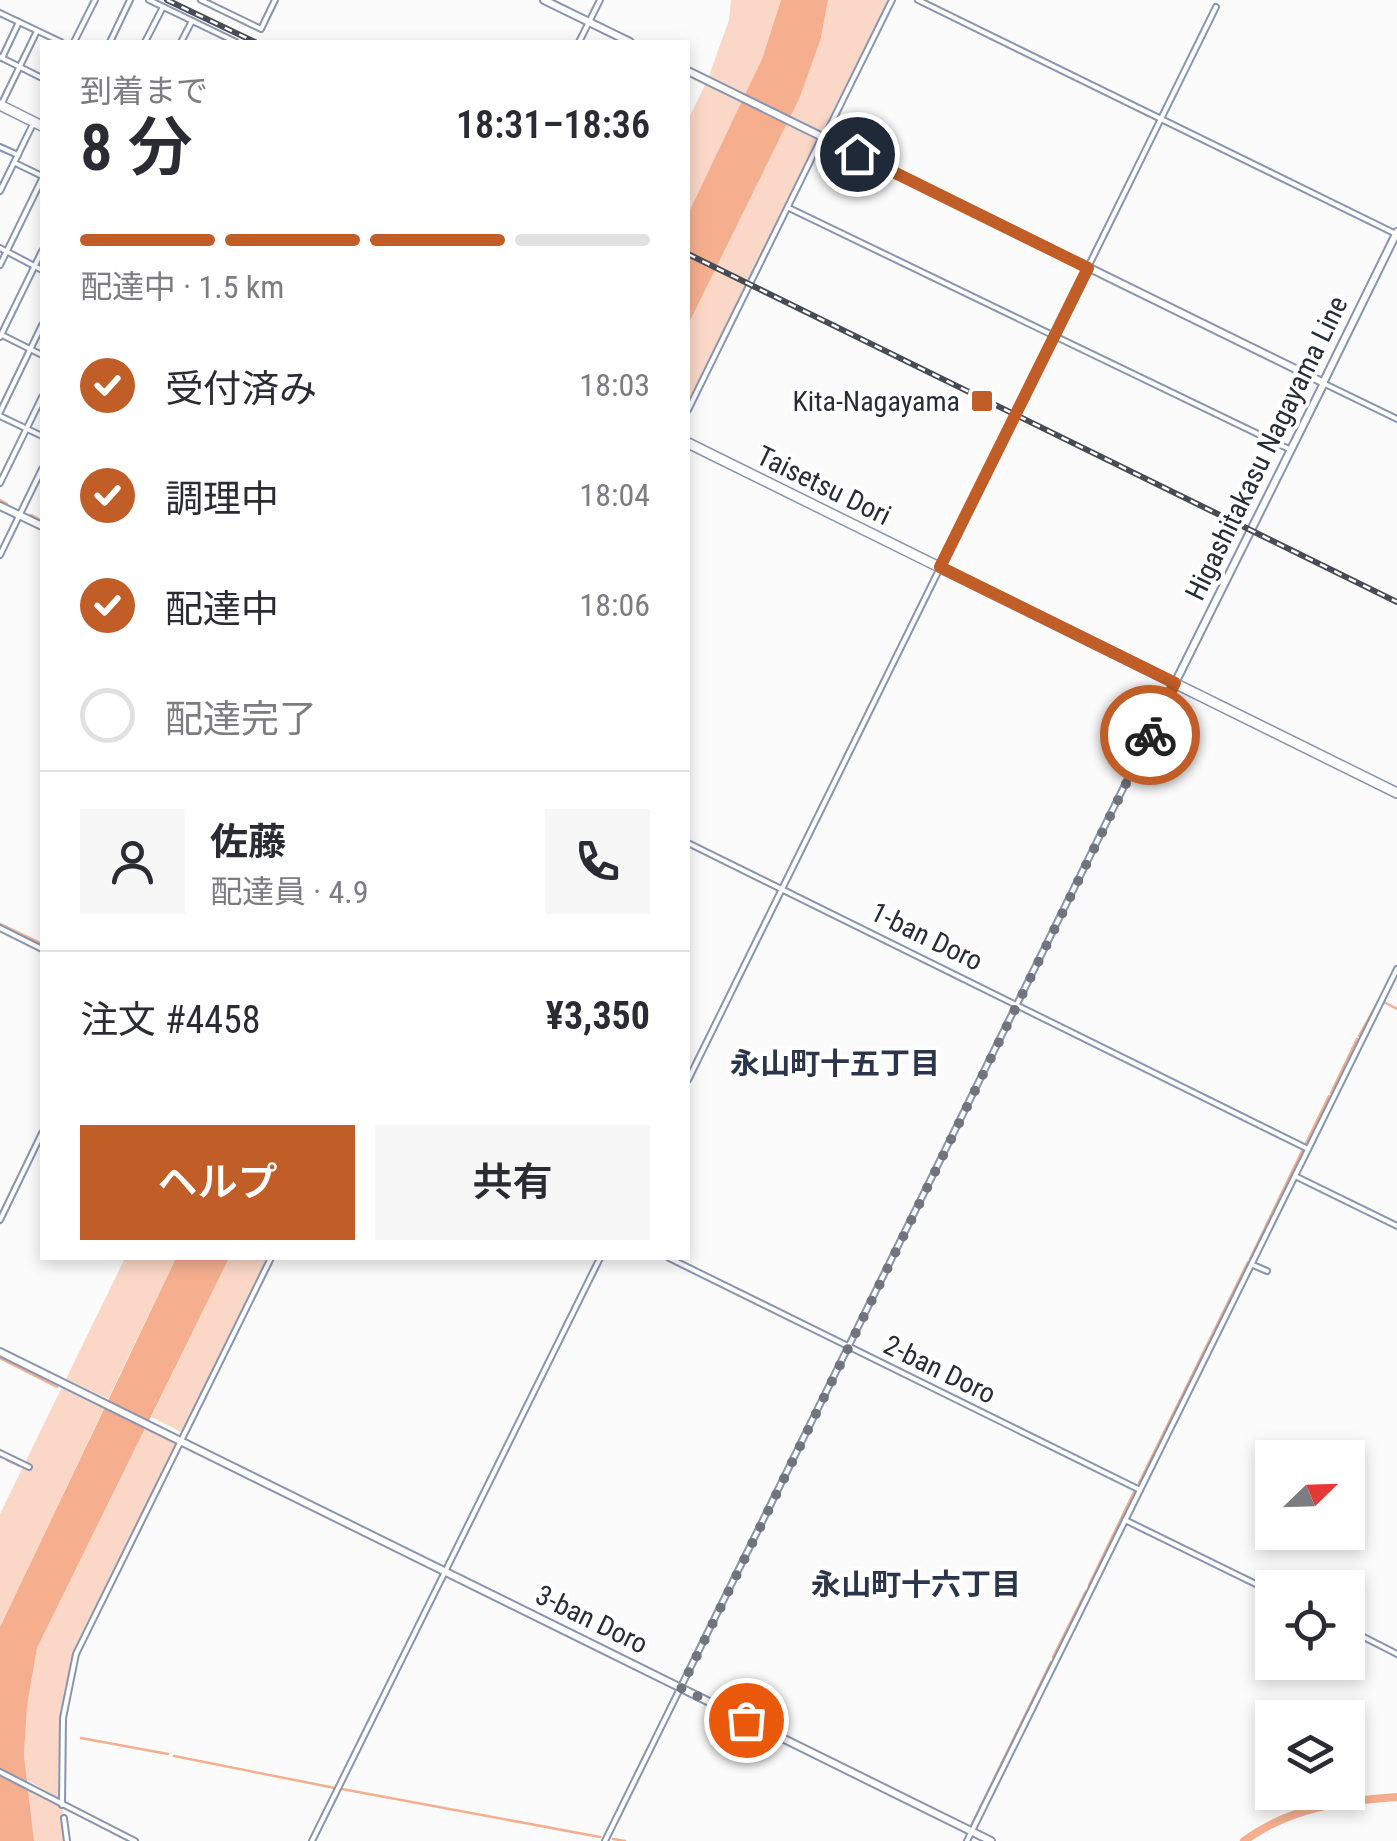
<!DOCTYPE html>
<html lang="ja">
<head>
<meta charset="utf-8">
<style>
  body { margin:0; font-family:"Roboto Condensed","Noto Sans JP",sans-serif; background:#f7f7f7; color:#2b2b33; height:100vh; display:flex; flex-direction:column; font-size:38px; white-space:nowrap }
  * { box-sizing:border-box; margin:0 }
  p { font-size:32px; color:#7c7c81 }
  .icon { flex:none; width:55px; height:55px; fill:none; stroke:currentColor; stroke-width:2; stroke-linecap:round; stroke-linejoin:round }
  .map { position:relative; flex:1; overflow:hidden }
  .drawer { position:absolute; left:40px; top:40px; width:650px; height:1220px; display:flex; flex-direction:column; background:#fff; border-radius:0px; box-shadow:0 5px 15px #0003 }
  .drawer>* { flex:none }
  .needle { width:65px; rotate:67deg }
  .fabs { position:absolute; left:1255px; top:1440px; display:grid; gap:20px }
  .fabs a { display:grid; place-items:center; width:110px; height:110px; border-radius:0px; background:#fff; box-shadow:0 5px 15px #0003; font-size:50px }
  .pin { position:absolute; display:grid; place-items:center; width:85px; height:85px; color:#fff; margin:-42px; border:5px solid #fff; border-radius:50%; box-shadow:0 2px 10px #0007 }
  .courier { position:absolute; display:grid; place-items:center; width:100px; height:100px; margin:-50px; border:8px solid #c15d27; border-radius:50%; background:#fff; color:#222; box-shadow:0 2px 12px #0007 }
  .headline em { font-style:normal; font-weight:600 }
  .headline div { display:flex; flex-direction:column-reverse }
  .headline { display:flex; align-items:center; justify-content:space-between; height:170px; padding:0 40px }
  h1 { font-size:65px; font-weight:600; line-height:75px }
  .bar { display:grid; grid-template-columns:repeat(4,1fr); gap:15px 10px; align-content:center; height:120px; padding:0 40px }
  .bar i { height:12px; border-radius:8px; background:#e1e1e2 }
  .bar .on { background:#c15d27 }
  .bar p { grid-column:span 4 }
  .line { display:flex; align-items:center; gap:25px; padding:0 40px; border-top:2px solid #e1e1e2 }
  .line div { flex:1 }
  .round { display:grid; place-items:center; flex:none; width:105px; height:105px; border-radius:0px; background:#f7f7f7 }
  ol { padding:0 40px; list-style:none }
  li { display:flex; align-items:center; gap:30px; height:110px }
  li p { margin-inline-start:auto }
  li .icon { padding:10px; border-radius:50%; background:#c15d27; color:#fff; stroke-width:4 }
  li:last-child { color:#7c7c81 }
  li i { width:55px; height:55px; border:5px solid #e1e1e2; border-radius:50% }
  .primary-button { display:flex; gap:20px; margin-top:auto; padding:20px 40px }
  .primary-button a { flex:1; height:115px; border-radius:0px; background:#c15d27; color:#fff; font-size:40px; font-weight:600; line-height:115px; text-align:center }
  .primary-button a+a { background:#f7f7f7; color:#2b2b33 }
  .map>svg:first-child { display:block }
  .green { fill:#fad7c7 }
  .water { fill:#f5af8f }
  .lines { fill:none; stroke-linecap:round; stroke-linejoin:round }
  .stream { stroke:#f5af8f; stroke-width:2.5 }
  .river { stroke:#f5af8f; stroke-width:8 }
  .minor-casing { stroke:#8895b0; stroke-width:8 }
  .tertiary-casing { stroke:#8895b0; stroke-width:10 }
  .secondary-casing { stroke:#8895b0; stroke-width:10 }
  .trunk-casing { stroke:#8895b0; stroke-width:12 }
  .minor { stroke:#fff; stroke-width:4 }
  .tertiary { stroke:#fff; stroke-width:6 }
  .secondary { stroke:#fff; stroke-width:6 }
  .trunk { stroke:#fff; stroke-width:9 }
  .rail-casing { stroke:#474b54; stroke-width:6 }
  .rail { stroke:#fff; stroke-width:2.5; stroke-dasharray:8; stroke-linecap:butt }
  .done { stroke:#71747c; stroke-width:10; stroke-dasharray:0 18 }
  .route { stroke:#c15d27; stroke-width:12 }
  .poi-dot { fill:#c15d27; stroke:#fff; stroke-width:4 }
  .labels { text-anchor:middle; stroke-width:8; stroke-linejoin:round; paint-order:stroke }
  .poi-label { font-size:28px; fill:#272c37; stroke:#fff; text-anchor:end }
  .street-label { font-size:28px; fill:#272c37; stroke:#fff }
  .neighbourhood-label { font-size:30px; font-weight:bold; fill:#2b354c; stroke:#fff }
</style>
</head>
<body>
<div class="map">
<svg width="1397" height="1841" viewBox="0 0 1397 1841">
  <rect width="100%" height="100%" fill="#fbfbfb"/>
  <g class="green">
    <path d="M731,0H781L762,59L746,94L709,76L729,20Z"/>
    <path d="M828,0H888L822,133L790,117L821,38Z"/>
    <path d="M706,83L742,102L688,214V120Z"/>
    <path d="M787,123L818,138L688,410V325Z"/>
    <path d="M125,1258H176L108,1399L66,1379Z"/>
    <path d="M229,1258H271L183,1433L151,1417Z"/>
    <path d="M63,1385L105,1406L0,1627V1514Z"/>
    <path d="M146,1427L178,1443L76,1654L63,1718L62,1800L27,1780L24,1755L27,1706L37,1648Z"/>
    <path d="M28,1790L63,1808L67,1841H34Z"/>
  </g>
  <g class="water">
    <path d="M781,0H828L821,38L799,99L688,325V214L762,59Z"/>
    <path d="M176,1258H229L37,1648L27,1706L24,1755L34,1841H0V1627Z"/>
  </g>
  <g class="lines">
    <g class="stream">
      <path d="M0,500L7,504"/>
      <path d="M31,515L41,520"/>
      <path d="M0,924L42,944"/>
      <path d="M1384,1002L1397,1009"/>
      <path d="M1359,1036L1379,1000"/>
      <path d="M1331,1093L1357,1039"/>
      <path d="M1306,1143L1329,1096"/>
      <path d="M1250,1259L1302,1151"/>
      <path d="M0,1358L57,1387"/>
      <path d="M0,1456L1,1457"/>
      <path d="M7,1460L20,1466"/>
      <path d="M1139,1483L1248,1262"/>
      <path d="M1089,1585L1134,1492"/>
      <path d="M1053,1657L1086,1591"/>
      <path d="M81,1738L168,1754"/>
      <path d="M174,1756L335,1788"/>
      <path d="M342,1789L600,1837"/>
      <path d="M971,1826L1051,1662"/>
      <path d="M613,1839L625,1841"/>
    </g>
    <path class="river" d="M1244,1841C1290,1807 1342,1801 1397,1797"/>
    <g class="minor-casing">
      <g id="minor">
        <path d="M149,0L236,42"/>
        <path d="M201,0L261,29L275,0"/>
        <path d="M918,0L1394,233"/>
        <path d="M0,13L61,42"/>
        <path d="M74,42L95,0"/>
        <path d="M110,42L130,0"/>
        <path d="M145,42L163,7"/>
        <path d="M181,42L192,21"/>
        <path d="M579,42L600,0"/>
        <path d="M0,57L42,78"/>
        <path d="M2,58L19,22"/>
        <path d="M2,103L37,31"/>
        <path d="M824,138L892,0"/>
        <path d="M0,147L18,155"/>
        <path d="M15,163L42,176"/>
        <path d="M0,191L34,122"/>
        <path d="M789,208L1289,449"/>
        <path d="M0,248L42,270"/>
        <path d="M0,265L42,179"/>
        <path d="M2,335L42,355"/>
        <path d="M0,337L42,251"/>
        <path d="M1325,384L1397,419"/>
        <path d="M688,410L822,137"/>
        <path d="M0,412L42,325"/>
        <path d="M0,416L42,436"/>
        <path d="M0,483L42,397"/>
        <path d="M0,555L42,469"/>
        <path d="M688,843L1308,1149"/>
        <path d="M0,928L42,949"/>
        <path d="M688,1080L1216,7"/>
        <path d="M1295,1176L1397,1226"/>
        <path d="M0,1220L42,1133"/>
        <path d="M669,1258L1140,1490"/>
        <path d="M1253,1265L1267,1271"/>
        <path d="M0,1453L29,1467"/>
        <path d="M1125,1520L1272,1592"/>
        <path d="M1348,1629L1397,1654"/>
        <path d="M0,1772L135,1841"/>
        <path d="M62,1805L63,1718L76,1654L271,1258"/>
        <path d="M64,1818L67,1841"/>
        <path d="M312,1841L600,1258"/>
        <path d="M605,1841L1175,683"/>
        <path d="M967,1841L1397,969"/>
      </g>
    </g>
    <g class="tertiary-casing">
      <g id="tertiary">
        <path d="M0,506L42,526"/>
        <path d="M0,1352L991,1841"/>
      </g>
    </g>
    <g class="secondary-casing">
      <g id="secondary">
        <path d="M544,0L630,42"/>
        <path d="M688,71L1324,383L1175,683"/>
        <path d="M1323,383L1397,232"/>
      </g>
    </g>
    <g class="trunk-casing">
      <g id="trunk">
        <path d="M0,105L42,126"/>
        <path d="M688,443L1397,793"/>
      </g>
    </g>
    <use href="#minor" class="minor"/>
    <use href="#tertiary" class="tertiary"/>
    <use href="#secondary" class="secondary"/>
    <use href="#trunk" class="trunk"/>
    <g class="rail-casing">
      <g id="rail">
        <path d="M167,0L255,42"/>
        <path d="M688,254L1397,602"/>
      </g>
    </g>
    <use href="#rail" class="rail"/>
  </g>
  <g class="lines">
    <path class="done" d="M746,1720L681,1688L1150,735"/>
    <path class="route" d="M857,154L1088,268L940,567L1175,683L1150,735"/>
  </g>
  <rect class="poi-dot" x="970" y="389" width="24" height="24" rx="5"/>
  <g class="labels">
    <g class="poi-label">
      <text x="960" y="411">Kita-Nagayama</text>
    </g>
    <g class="street-label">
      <text transform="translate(1266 448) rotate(-64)" y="10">Higashitakasu Nagayama Line</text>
      <text transform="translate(824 485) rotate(26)" y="10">Taisetsu Dori</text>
      <text transform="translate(927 936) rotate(26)" y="10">1-ban Doro</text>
      <text transform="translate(940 1369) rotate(26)" y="10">2-ban Doro</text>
      <text transform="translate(592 1619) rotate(26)" y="10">3-ban Doro</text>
    </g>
    <g class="neighbourhood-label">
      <text x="835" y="1074">永山町十五丁目</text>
      <text x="916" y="1595">永山町十六丁目</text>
    </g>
  </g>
</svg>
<div class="fabs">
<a><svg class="needle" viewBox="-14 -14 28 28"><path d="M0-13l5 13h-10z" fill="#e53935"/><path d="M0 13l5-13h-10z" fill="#7c7c81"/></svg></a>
<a><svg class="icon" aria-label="locate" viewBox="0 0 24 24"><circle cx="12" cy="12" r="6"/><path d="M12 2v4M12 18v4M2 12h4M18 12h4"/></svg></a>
<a><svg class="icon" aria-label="layers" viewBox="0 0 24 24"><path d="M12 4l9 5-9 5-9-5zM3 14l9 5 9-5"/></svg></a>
</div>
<div class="pin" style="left:746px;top:1720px;background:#ea580c"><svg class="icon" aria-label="bag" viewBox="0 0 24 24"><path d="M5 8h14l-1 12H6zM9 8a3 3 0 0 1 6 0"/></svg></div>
<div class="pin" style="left:857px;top:154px;background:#1f2937"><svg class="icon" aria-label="home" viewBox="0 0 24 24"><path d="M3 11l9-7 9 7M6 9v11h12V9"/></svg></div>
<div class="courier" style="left:1150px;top:735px"><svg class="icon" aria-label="bike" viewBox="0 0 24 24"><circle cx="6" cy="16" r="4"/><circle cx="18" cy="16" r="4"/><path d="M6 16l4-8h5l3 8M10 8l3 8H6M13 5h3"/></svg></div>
<section class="drawer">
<div class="headline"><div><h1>8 分</h1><p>到着まで</p></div><em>18:31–18:36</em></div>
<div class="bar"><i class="on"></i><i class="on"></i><i class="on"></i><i></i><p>配達中 · 1.5 km</p></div>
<ol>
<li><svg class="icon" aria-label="check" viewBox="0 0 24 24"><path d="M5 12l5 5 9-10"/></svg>受付済み<p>18:03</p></li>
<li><svg class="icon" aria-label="check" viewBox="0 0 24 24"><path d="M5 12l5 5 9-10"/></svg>調理中<p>18:04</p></li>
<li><svg class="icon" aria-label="check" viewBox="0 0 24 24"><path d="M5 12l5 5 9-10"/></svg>配達中<p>18:06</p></li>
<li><i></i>配達完了</li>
</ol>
<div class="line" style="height:180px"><a class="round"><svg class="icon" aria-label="person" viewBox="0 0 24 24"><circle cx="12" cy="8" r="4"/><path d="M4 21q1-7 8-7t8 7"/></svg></a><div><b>佐藤</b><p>配達員 · 4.9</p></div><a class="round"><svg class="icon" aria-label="phone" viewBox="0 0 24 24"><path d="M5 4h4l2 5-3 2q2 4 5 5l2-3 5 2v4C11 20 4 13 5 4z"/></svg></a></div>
<div class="line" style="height:130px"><div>注文 #4458</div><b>¥3,350</b></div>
<div class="primary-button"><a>ヘルプ</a><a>共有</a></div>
</section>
</div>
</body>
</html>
